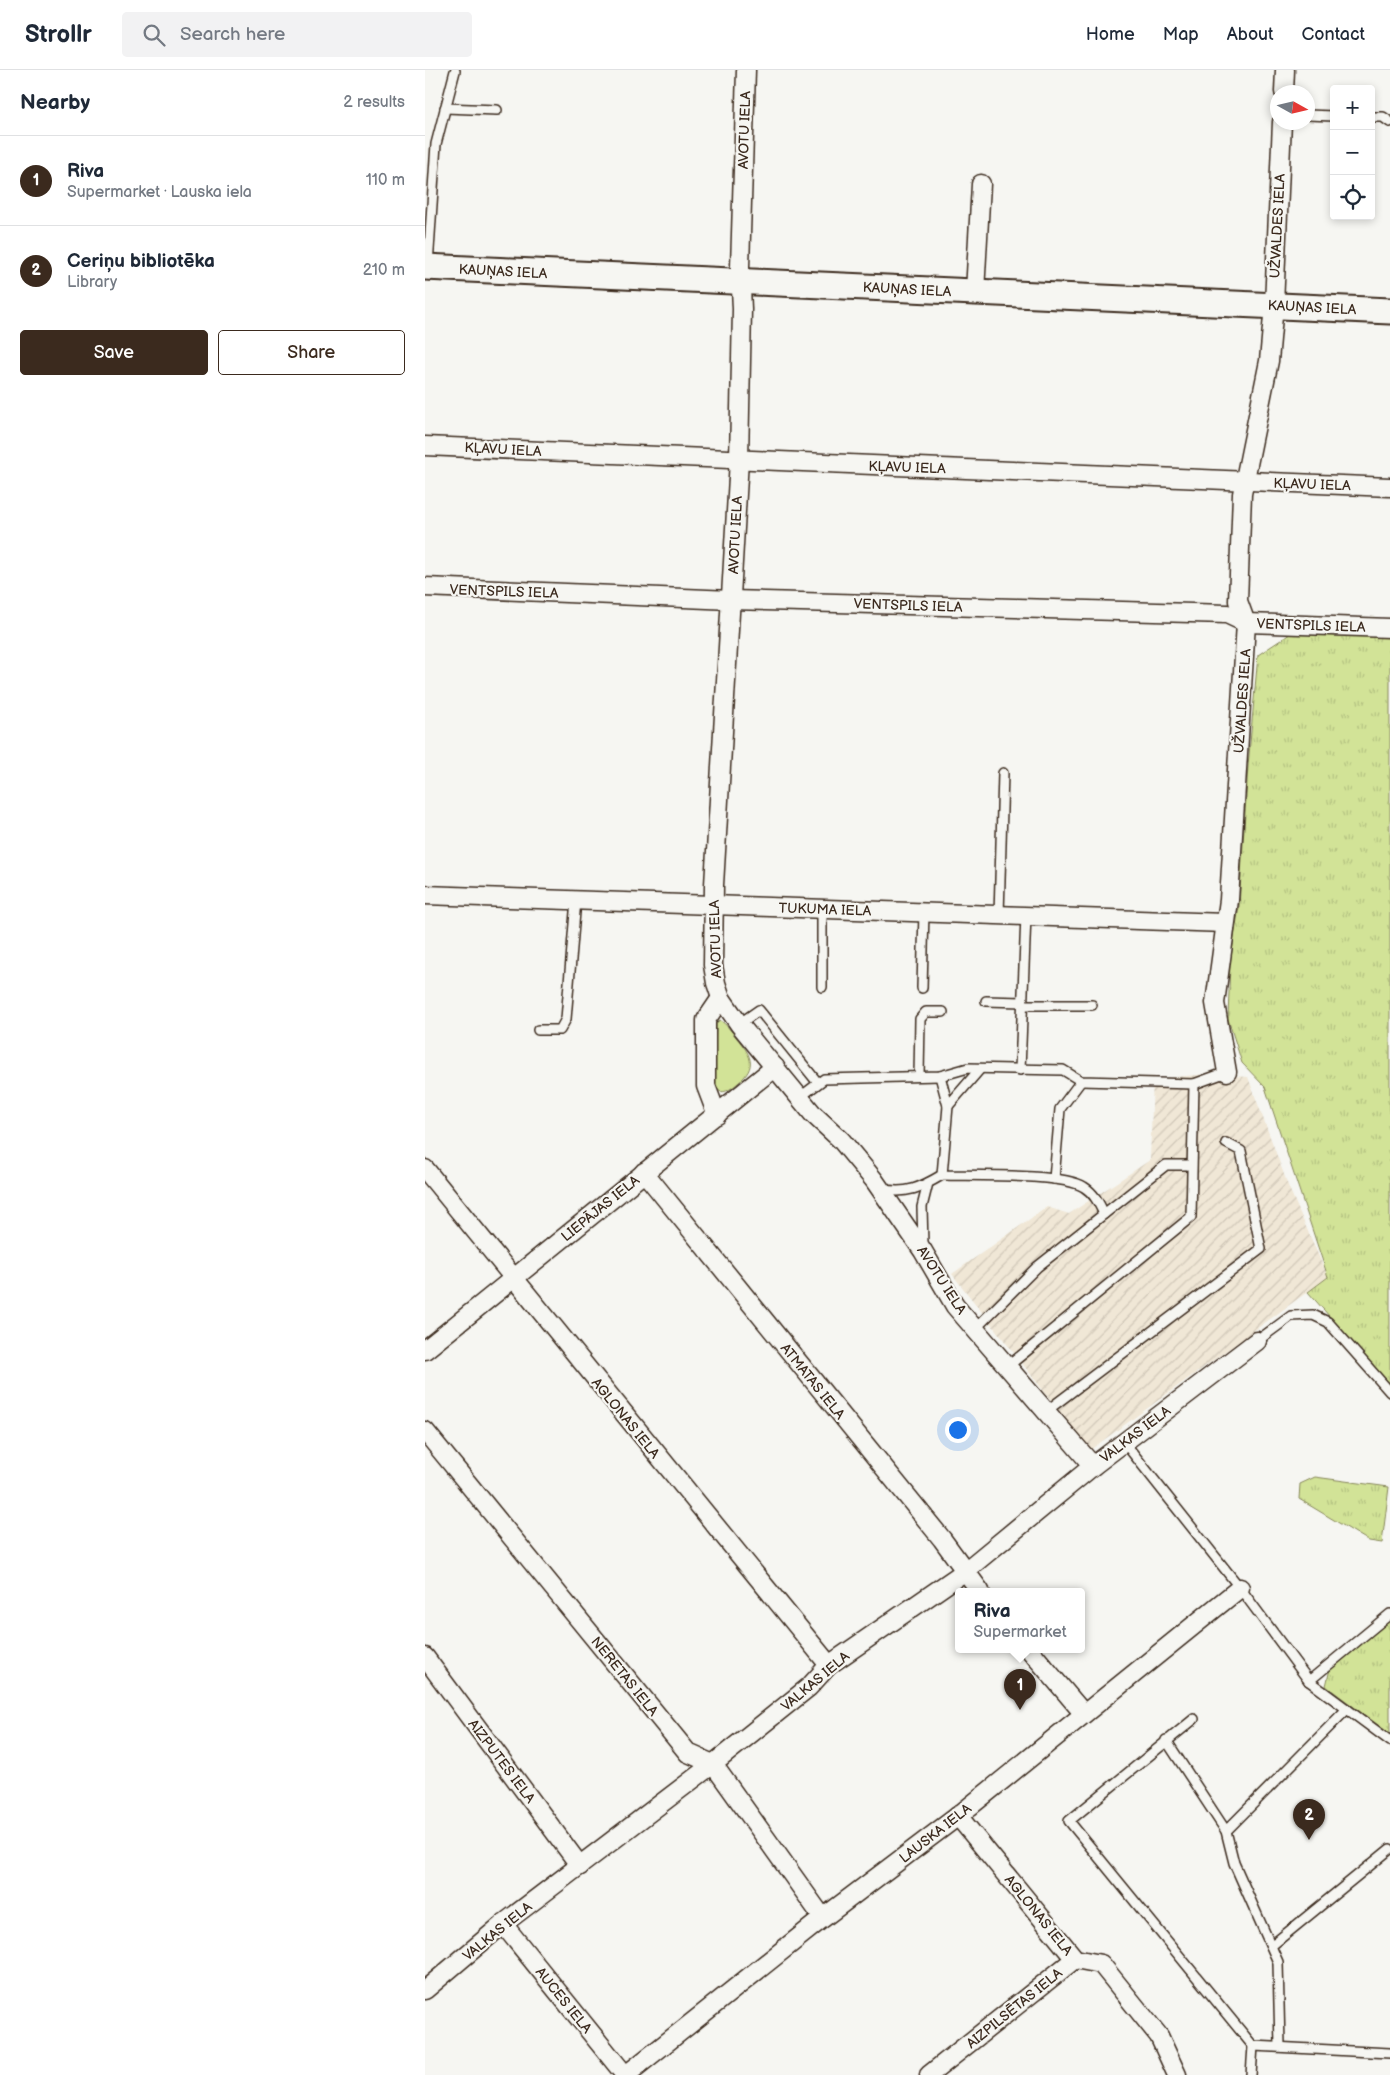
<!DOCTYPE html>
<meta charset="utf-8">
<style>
:root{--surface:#fff;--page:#f2f2f3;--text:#1f2937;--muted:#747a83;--line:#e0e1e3;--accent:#3b2a1e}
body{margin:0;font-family:"Balsamiq Sans",sans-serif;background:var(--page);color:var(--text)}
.controls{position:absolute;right:15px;top:15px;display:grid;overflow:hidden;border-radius:5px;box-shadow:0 2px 8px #0003}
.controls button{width:45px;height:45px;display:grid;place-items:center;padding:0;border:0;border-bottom:1px solid var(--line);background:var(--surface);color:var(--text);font:25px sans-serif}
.compass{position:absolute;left:845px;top:15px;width:45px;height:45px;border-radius:50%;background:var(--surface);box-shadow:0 2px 8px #0003;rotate:98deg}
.you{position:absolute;left:532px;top:1359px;width:18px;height:18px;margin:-12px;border:4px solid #fff;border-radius:50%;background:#1a73e8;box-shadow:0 0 0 8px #1a73e833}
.badge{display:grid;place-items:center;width:32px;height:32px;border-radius:50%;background:var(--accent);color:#fff;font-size:16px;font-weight:700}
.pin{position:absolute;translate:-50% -41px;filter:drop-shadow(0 1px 2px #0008)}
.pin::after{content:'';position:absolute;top:26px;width:18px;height:15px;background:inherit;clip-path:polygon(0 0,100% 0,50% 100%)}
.popup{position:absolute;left:530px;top:1518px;width:130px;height:65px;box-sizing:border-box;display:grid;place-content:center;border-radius:5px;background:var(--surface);filter:drop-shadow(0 1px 4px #0005);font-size:16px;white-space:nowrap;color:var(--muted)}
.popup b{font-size:19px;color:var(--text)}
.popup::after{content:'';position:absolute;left:50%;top:100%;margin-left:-10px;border:10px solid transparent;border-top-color:var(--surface)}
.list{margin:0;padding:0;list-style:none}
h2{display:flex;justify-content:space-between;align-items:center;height:65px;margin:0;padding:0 20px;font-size:21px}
h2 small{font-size:16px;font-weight:400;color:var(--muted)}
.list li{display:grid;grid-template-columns:32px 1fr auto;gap:15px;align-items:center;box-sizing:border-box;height:90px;padding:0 20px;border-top:1px solid var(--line)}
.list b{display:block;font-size:19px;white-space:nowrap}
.list p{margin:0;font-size:16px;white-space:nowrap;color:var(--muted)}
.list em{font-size:16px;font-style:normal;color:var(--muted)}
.actions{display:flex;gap:10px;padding:15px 20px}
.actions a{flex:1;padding:11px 0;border:1px solid var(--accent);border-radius:5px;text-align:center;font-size:18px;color:var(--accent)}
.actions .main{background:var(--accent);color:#fff}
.icon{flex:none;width:28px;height:28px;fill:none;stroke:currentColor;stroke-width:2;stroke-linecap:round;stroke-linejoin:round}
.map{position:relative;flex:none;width:965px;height:2005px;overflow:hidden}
header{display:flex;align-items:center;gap:30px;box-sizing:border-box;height:70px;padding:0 25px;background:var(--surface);border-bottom:1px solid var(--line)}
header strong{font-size:24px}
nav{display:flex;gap:28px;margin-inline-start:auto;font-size:18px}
.search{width:350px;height:45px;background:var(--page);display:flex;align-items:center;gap:12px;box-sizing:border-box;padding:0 18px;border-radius:5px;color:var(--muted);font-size:19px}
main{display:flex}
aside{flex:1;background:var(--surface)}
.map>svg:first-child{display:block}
.industrial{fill:url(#industrial-furrows)}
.grass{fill:#d2e397;stroke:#86865a}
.park{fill:url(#park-tufts);stroke:#86865a}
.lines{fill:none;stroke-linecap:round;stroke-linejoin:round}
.lane-casing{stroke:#3b2a1e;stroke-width:12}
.street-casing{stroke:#3b2a1e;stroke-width:21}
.secondary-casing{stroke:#3b2a1e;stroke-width:29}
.lane{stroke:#f6f6f2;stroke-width:9}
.street{stroke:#f6f6f2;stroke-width:18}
.secondary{stroke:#f6f6f2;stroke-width:25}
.labels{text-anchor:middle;stroke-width:4.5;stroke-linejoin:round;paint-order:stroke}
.street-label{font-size:14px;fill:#3b2a1e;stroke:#f6f6f2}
</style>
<header>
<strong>Strollr</strong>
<div class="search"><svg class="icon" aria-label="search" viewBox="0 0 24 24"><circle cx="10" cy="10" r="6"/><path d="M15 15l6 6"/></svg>Search here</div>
<nav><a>Home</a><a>Map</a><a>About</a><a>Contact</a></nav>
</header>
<main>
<aside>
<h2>Nearby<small>2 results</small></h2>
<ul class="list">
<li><span class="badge">1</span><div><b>Riva</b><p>Supermarket · Lauska iela</p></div><em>110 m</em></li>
<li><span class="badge">2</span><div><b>Ceriņu bibliotēka</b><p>Library</p></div><em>210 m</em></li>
</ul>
<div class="actions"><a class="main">Save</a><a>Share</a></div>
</aside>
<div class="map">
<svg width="965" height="2005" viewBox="0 0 965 2005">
<defs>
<pattern id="industrial-furrows" width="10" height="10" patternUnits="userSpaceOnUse" patternTransform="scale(1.25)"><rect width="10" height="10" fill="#f0e7d6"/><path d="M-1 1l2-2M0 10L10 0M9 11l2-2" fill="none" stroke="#cfc6b7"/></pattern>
<pattern id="park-tufts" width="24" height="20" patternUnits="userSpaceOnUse" patternTransform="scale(1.25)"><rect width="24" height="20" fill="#d2e397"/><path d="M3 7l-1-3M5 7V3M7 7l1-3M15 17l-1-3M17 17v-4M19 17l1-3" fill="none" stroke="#b5c382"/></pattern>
</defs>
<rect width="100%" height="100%" fill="#f6f6f2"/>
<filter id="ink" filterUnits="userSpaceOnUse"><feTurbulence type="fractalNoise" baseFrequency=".02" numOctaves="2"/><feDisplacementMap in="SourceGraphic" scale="10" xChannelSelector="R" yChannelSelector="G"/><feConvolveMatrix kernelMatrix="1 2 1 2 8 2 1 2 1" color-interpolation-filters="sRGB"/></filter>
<g filter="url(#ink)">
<!-- industrial -->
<path class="industrial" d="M783,1004L823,1007L864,1118L903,1207L665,1380L527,1204L622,1137L644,1144L725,1090L728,1009Z"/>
<!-- grass -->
<path class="grass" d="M295,950C301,954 306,961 311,967C326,985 333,996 313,1013C305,1020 294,1028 289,1014L291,953Z"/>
<!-- park -->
<g class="park">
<path d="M868,562L965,566V1315L883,1222L903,1207L840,1017L817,993L803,949L805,893L814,837L823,696L833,585Z"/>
<path d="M890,1407L964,1417L957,1473L944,1471L874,1429L875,1414Z"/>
<path d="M965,1550V1664L901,1616L905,1599Z"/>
</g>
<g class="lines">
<!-- lane casing -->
<g class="lane-casing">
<g id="lane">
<path d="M20,38L72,40"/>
<path d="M882,45L909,46"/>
<path d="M946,47H958L965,52"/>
<path d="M3,195L11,74L30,1"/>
<path d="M574,845L578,703"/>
<path d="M397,917V839"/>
<path d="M497,918L499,842"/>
<path d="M561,931L597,932"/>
<path d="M597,935H667"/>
<path d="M314,954L334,940L393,1013"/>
<path d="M113,960H135L141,949L151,830"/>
<path d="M595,1000L601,845"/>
<path d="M494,1006L495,949L501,942H518"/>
<path d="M515,1006L523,1036L517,1105C546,1106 638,1103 659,1117C669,1123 674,1133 679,1144"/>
<path d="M374,1028L399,1009L515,1006L543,998L638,1000L656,1011L769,1014L802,1002"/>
<path d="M523,1036L555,999"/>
<path d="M629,1109L635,1039L656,1011"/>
<path d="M457,1119C481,1125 497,1117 517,1105"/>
<path d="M498,1175L497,1137L503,1113"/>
<path d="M551,1258L612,1197L741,1095H766"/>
<path d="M832,1271L866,1246L888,1245L903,1252L965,1322"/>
<path d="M582,1297L766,1147L769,1014"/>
<path d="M620,1342L836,1179L816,1081L801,1073"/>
<path d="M699,1372L815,1518L884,1611L965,1671"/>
<path d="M884,1611L965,1544"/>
<path d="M769,1649L644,1751L828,1976L826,2005"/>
<path d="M741,1670L801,1761L809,1793L853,1892L855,1976"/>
<path d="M801,1761L922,1639"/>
<path d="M846,1876L965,1779"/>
<path d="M828,1976L965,1983"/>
</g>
</g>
<!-- street casing -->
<g class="street-casing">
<g id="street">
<path d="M321,0L315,197L317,239L314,390L289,815L288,895L291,913L296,928L314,954L388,1044L416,1070L449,1110L498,1181L530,1236L668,1396"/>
<path d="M859,22L860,0"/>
<path d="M550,222L556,114"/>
<path d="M0,376L965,417"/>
<path d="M0,517L306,530L802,544L821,553L965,558"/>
<path d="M0,825L800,853"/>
<path d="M802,1002L790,933L804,830L821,553L813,531L817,424L844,291L849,235L857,52"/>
<path d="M292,1045L281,1016V950L296,928"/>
<path d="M0,1099L404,1595"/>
<path d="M219,1102L517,1469L555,1521"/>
<path d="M0,1280L350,997"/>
<path d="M0,1361L263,1683L288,1694L398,1848"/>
<path d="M604,1579L659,1644"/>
<path d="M0,1587L155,1796"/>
<path d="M533,1746L650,1889L676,1894L734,1966L752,2005"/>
<path d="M78,1854L200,2005"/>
<path d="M0,1920L78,1854L288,1694L384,1617L404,1595L539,1502L668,1396L832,1271"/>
<path d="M201,2005L398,1848L533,1746L815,1518"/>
<path d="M504,2005L650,1889"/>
</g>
</g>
<!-- secondary casing -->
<g class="secondary-casing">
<path id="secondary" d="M0,197L965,241"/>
</g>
<!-- lane -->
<use href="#lane" class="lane"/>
<!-- street -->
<use href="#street" class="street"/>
<!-- secondary -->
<use href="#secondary" class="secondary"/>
</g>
</g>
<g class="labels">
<!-- street labels -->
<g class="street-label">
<text transform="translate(319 60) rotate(-88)" y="5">AVOTU IELA</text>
<text transform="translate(852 156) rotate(-87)" y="5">UŽVALDES IELA</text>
<text transform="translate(78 201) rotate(3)" y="5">KAUŅAS IELA</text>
<text transform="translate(482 219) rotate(3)" y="5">KAUŅAS IELA</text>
<text transform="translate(887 237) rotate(3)" y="5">KAUŅAS IELA</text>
<text transform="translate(78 379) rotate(3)" y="5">KĻAVU IELA</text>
<text transform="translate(482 397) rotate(2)" y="5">KĻAVU IELA</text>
<text transform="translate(887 414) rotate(2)" y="5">KĻAVU IELA</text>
<text transform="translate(310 465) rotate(-87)" y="5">AVOTU IELA</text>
<text transform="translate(79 521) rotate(2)" y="5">VENTSPILS IELA</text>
<text transform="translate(483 535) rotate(2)" y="5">VENTSPILS IELA</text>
<text transform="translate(886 555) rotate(2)" y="5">VENTSPILS IELA</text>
<text transform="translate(817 631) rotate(-86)" y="5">UŽVALDES IELA</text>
<text transform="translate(400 839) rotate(2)" y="5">TUKUMA IELA</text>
<text transform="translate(290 869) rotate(-92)" y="5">AVOTU IELA</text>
<text transform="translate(175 1138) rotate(-39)" y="5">LIEPĀJAS IELA</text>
<text transform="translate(517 1210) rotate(57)" y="5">AVOTU IELA</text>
<text transform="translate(388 1311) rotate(51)" y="5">ATMATAS IELA</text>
<text transform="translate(201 1348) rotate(51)" y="5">AGLONAS IELA</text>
<text transform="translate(710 1364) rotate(-37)" y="5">VALKAS IELA</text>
<text transform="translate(200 1606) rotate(51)" y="5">NERETAS IELA</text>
<text transform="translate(390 1611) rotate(-40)" y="5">VALKAS IELA</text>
<text transform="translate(77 1691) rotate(53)" y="5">AIZPUTES IELA</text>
<text transform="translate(510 1763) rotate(-38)" y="5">LAUSKA IELA</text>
<text transform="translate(614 1845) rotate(51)" y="5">AGLONAS IELA</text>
<text transform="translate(72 1861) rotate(-39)" y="5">VALKAS IELA</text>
<text transform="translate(139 1930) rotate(51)" y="5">AUCES IELA</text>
<text transform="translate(589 1938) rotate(-39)" y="5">AIZPILSĒTAS IELA</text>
</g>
</g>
</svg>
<div class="controls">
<button>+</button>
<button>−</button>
<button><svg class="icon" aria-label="locate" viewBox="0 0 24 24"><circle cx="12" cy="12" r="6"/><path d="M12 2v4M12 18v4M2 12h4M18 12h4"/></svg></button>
</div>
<svg class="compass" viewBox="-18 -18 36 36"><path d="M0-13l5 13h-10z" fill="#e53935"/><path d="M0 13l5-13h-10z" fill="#747a83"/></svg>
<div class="you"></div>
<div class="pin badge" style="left:595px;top:1640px">1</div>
<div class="popup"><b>Riva</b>Supermarket</div>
<div class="pin badge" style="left:884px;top:1770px">2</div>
</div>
</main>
